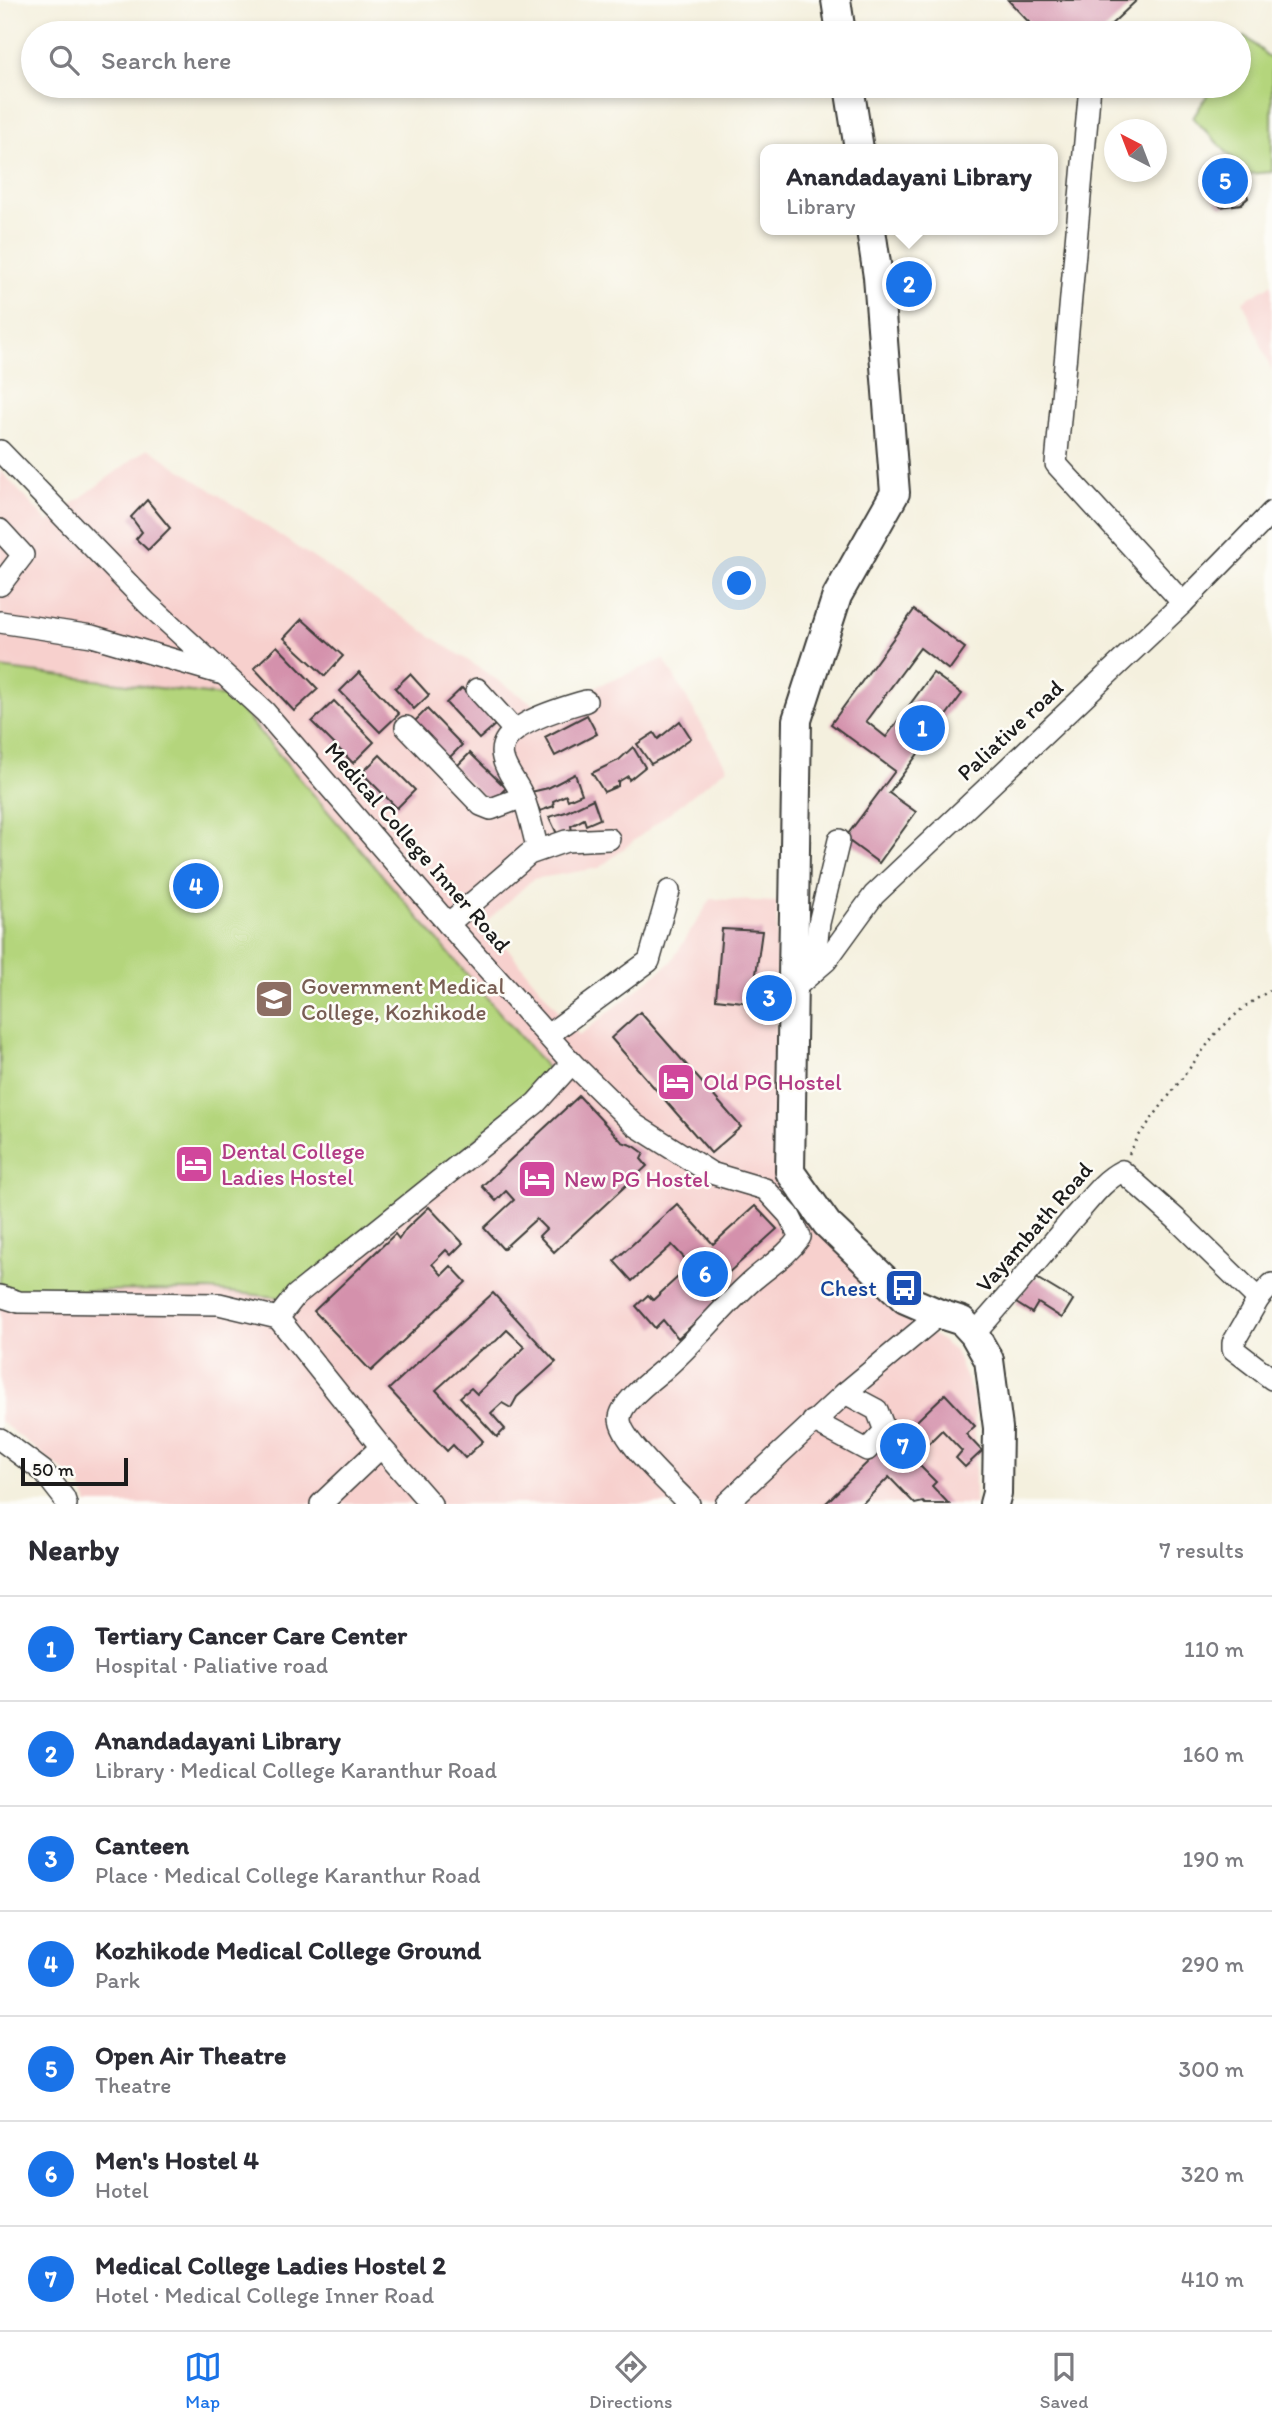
<!DOCTYPE html>
<meta charset="utf-8">
<style>
:root{--surface:#fff;--page:#f7f7f7;--text:#2b2b33;--muted:#7c7c81;--line:#e1e1e2;--accent:#1a73e8}
body{margin:0;font-family:Itim,sans-serif;background:var(--page);color:var(--text)}
.compass{position:absolute;left:1104px;top:119px;width:63px;height:63px;border-radius:50%;background:var(--surface);box-shadow:0 4px 10px #0003;rotate:318deg}
.scale{position:absolute;left:21px;bottom:18px;width:107px;box-sizing:border-box;padding-left:7px;border:4px solid #1c1c1c;border-top:0;font-size:19px;line-height:24px;white-space:nowrap;color:#1c1c1c;-webkit-text-stroke:5px #fdfcf7;paint-order:stroke}
.you{position:absolute;left:740px;top:584px;width:24px;height:24px;margin:-18px;border:5px solid #fff;border-radius:50%;background:#1a73e8;box-shadow:0 0 0 10px #1a73e833}
.badge{display:grid;place-items:center;width:46px;height:46px;border-radius:50%;background:var(--accent);color:#fff;font-size:23px;font-weight:700}
.pin{position:absolute;translate:-50% -50%;border:4px solid #fff;box-shadow:0 2px 7px #0006}
.popup{position:absolute;left:760px;top:144px;width:298px;height:91px;box-sizing:border-box;display:grid;place-content:center;border-radius:14px;background:var(--surface);filter:drop-shadow(0 2px 5px #0005);font-size:23px;white-space:nowrap;color:var(--muted)}
.popup b{font-size:26px;color:var(--text)}
.popup::after{content:'';position:absolute;left:50%;top:100%;margin-left:-14px;border:14px solid transparent;border-top-color:var(--surface)}
.list{margin:0;padding:0;list-style:none}
h2{display:flex;justify-content:space-between;align-items:center;height:91px;margin:0;padding:0 28px;font-size:30px}
h2 small{font-size:23px;font-weight:400;color:var(--muted)}
.list li{display:grid;grid-template-columns:46px 1fr auto;gap:21px;align-items:center;box-sizing:border-box;height:105px;padding:0 28px;border-top:2px solid var(--line)}
.list b{display:block;font-size:26px;white-space:nowrap}
.list p{margin:0;font-size:23px;white-space:nowrap;color:var(--muted)}
.list em{font-size:23px;font-style:normal;color:var(--muted)}
.icon{flex:none;width:38px;height:38px;fill:none;stroke:currentColor;stroke-width:2;stroke-linecap:round;stroke-linejoin:round}
.map{position:relative;flex:none;width:1272px;height:1504px;overflow:hidden}
.search{position:absolute;background:var(--surface);box-shadow:0 4px 10px #0003;left:21px;right:21px;top:21px;height:77px;display:flex;align-items:center;gap:18px;box-sizing:border-box;padding:0 24px;border-radius:38px;color:var(--muted);font-size:26px}
.sheet{height:826px;background:var(--surface)}
nav{display:flex;justify-content:space-around;align-items:center;box-sizing:border-box;height:98px;border-top:2px solid var(--line);background:var(--surface);font-size:19px;color:var(--muted)}
nav a{display:grid;justify-items:center;gap:4px}
nav .on{color:var(--accent)}
.map>svg:first-child{display:block}
.built{fill:#f7d0cd}
.green{fill:#b4d57c;stroke:#68784c;stroke-width:2}
.building{fill:#d491ac}
.lines{fill:none;stroke-linecap:round;stroke-linejoin:round}
.minor-casing{stroke:#3c3c39;stroke-width:24}
.major-casing{stroke:#3c3c39;stroke-width:32}
.path{stroke:#3c3c39;stroke-width:2.5;stroke-dasharray:2 5;stroke-linecap:butt}
.minor{stroke:#fff;stroke-width:21}
.major{stroke:#fff;stroke-width:28}
.labels{text-anchor:middle;stroke-width:5;stroke-linejoin:round;paint-order:stroke}
.street-label{font-size:23px;fill:#1c1c1c;stroke:#fdfcf7}
.education-label{font-size:23px;fill:#785e54;stroke:#fdfcf7;text-anchor:start}
.hotel-label{font-size:23px;fill:#b23c85;stroke:#fdfcf7;text-anchor:start}
.transit-label{font-size:23px;fill:#164399;stroke:#fdfcf7;text-anchor:end}
</style>
<div class="map">
<svg width="1272" height="1504" viewBox="0 0 1272 1504">
<rect width="100%" height="100%" fill="#fdfcf7"/>
<filter id="ink" filterUnits="userSpaceOnUse"><feTurbulence type="fractalNoise" baseFrequency=".0143" numOctaves="2"/><feDisplacementMap in="SourceGraphic" scale="14" xChannelSelector="R" yChannelSelector="G"/><feConvolveMatrix kernelMatrix="1 2 1 2 8 2 1 2 1" color-interpolation-filters="sRGB"/></filter>
<filter id="wash" filterUnits="userSpaceOnUse"><feTurbulence type="fractalNoise" baseFrequency=".00686" numOctaves="4" result="noise"/><feDisplacementMap in="SourceGraphic" scale="28" xChannelSelector="R" yChannelSelector="G"/><feGaussianBlur stdDeviation="1.57" result="paint"/><feColorMatrix in="noise" values="0 0 0 0 0 0 0 0 0 0 0 0 0 0 0 0 0 1.4 0 .05"/><feComposite in="paint" operator="in"/></filter>
<g filter="url(#wash)">
<rect width="100%" height="100%" fill="#f4f0de"/>
<!-- built -->
<g class="built">
<path d="M1272,284V371L1243,301Z"/>
<path d="M148,448L541,709L664,659L727,768L599,868L533,879L486,922L579,1036L671,962L711,899L777,902L775,1162L906,1314L955,1351L973,1395L975,1426V1504H88L80,1484L0,1421V470L48,522Z"/>
</g>
<!-- green -->
<g class="green">
<path d="M1245,36L1272,60V172L1248,174L1193,118L1213,86H1239V45Z"/>
<path d="M0,668L230,697L553,1075L284,1298L209,1290L0,1291Z"/>
</g>
<g id="blocks">
<!-- building -->
<g class="building">
<path d="M1008,0H1137L1102,33H1039Z"/>
<path d="M1218,159L1241,176L1248,198L1241,204L1221,207L1202,186L1214,177Z"/>
<path d="M147,500L170,528L148,550L136,539L142,532L131,517Z"/>
<path d="M914,610L965,648L949,670L920,648L866,721L886,737L933,673L962,694L889,793L916,812L879,863L845,838L895,771L831,724Z"/>
<path d="M302,619L343,656L325,676L284,638Z"/>
<path d="M277,646L318,689L294,711L254,668Z"/>
<path d="M359,672L399,714L380,732L340,691Z"/>
<path d="M410,674L429,695L414,709L395,688Z"/>
<path d="M462,688L495,725L479,739L446,703Z"/>
<path d="M334,701L374,742L353,763L312,722Z"/>
<path d="M427,709L462,745L448,759L413,723Z"/>
<path d="M587,715L597,734L555,756L545,737Z"/>
<path d="M680,721L691,738L668,755L651,764L637,744L654,733L658,739Z"/>
<path d="M633,747L645,767L629,780L628,776L618,782V786L604,792L592,773L619,760Z"/>
<path d="M470,753L506,788L491,803L455,768Z"/>
<path d="M380,755L415,790L397,808L362,773Z"/>
<path d="M575,774L582,794L568,800L566,795L553,801L554,806L540,811L531,792L548,788Z"/>
<path d="M593,799L600,819L586,825L584,819L571,826L572,831L558,836L549,817L566,812Z"/>
<path d="M722,929L762,931L752,1003L716,999Z"/>
<path d="M760,987L782,991L778,1009L756,1004Z"/>
<path d="M640,1012L741,1127L711,1153L611,1038Z"/>
<path d="M579,1096L622,1142L634,1146L644,1153L641,1159L647,1166L554,1252L539,1236L546,1229L536,1219L503,1249L484,1228L514,1200L506,1191L496,1201L482,1186Z"/>
<path d="M677,1204L713,1244L755,1206L777,1229L706,1293L716,1304L678,1338L663,1320L655,1328L636,1306L648,1295L653,1300L691,1265L672,1245L632,1281L614,1261Z"/>
<path d="M429,1207L463,1243L451,1255L446,1250L432,1264L442,1275L451,1266L466,1282L371,1371L314,1311L395,1234L399,1239L406,1229Z"/>
<path d="M1033,1276L1073,1300L1062,1318L1038,1303L1032,1313L1016,1303Z"/>
<path d="M493,1293L556,1362L517,1397L511,1408L502,1403L491,1413L505,1429L497,1437L460,1397L471,1388L477,1394L525,1347L507,1330L496,1341L479,1351L436,1390L483,1441L465,1458L453,1445L447,1451L389,1389Z"/>
<path d="M945,1394L975,1426L966,1434L982,1451L965,1467L956,1458L962,1451L942,1430L913,1459L936,1482L932,1486L949,1504H925L923,1502L915,1504L889,1477L862,1504H825L872,1458L870,1456L890,1436L896,1441Z"/>
</g>
</g>
</g>
<g filter="url(#ink)">
<use href="#blocks" fill-opacity="0" stroke="#3c3c39" stroke-width="2"/>
<g class="lines">
<!-- minor casing -->
<g class="minor-casing">
<g id="minor">
<path d="M1090,86L1056,464L1183,603"/>
<path d="M0,451L147,603L265,712L448,924L572,1063L536,1103L296,1295L278,1318L381,1447L431,1504"/>
<path d="M0,530L23,555L0,585"/>
<path d="M0,622L92,636L219,673"/>
<path d="M477,689L515,731"/>
<path d="M406,727L481,805L491,809L523,797"/>
<path d="M538,850C533,833 530,814 523,797C518,784 506,772 503,758C494,725 564,708 586,701"/>
<path d="M448,924L529,854L566,841L609,839"/>
<path d="M813,972L819,923L839,840"/>
<path d="M791,991L826,961L874,895L1183,603L1272,512"/>
<path d="M548,1035L649,961L669,891"/>
<path d="M572,1063L635,1125L711,1173L765,1189L789,1215L800,1237C787,1256 770,1265 753,1280C721,1308 695,1343 662,1371C651,1380 621,1403 620,1418C619,1439 674,1488 689,1504"/>
<path d="M0,1296L19,1302L219,1304L278,1318"/>
<path d="M1259,1298L1233,1343V1349L1272,1379"/>
<path d="M974,1334C1009,1296 1041,1256 1074,1217C1089,1201 1102,1181 1122,1171L1176,1219L1252,1293L1259,1298L1272,1284"/>
<path d="M813,1421L867,1450L885,1431L877,1410L845,1393"/>
<path d="M0,1439L43,1471L64,1498L66,1504"/>
<path d="M321,1504L381,1447"/>
<path d="M726,1504L845,1393L940,1314"/>
</g>
</g>
<!-- major casing -->
<g class="major-casing">
<g id="major">
<path d="M836,0L841,33"/>
<path d="M849,86L859,149"/>
<path d="M871,230L878,277L895,493L837,596L797,720L790,1172L827,1224L905,1299L940,1314L962,1321L974,1334L989,1360L998,1428L997,1493L994,1504"/>
</g>
</g>
<!-- path -->
<path class="path" d="M1129,1154L1138,1137L1216,1033L1244,1007L1272,989"/>
<!-- minor -->
<use href="#minor" class="minor"/>
<!-- major -->
<use href="#major" class="major"/>
</g>
</g>
<!-- icons -->
<defs>
<g id="university-square" transform="scale(2.0125)"><rect x="-9" y="-9" width="18" height="18" rx="4" fill="#8d6e63" stroke="#fdfcf7"/><path d="M0-5L7-2L0 1L-7-2ZM-4 1L0 2.5L4 1V4Q0 6-4 4Z" fill="#fff"/></g>
<g id="hotel-square" transform="scale(2.0125)"><rect x="-9" y="-9" width="18" height="18" rx="4" fill="#d1479c" stroke="#fdfcf7"/><path d="M-6-4.5h1.5V1H6V5H4.5V3h-9V5H-6ZM-4 0a1.8 1.8 0 1 1 3.6 0ZM.5 0V-2.5h3Q6-2.5 6 0Z" fill="#fff"/></g>
<g id="bus-square" transform="scale(2.0125)"><rect x="-9" y="-9" width="18" height="18" rx="4" fill="#1a4fb4" stroke="#fdfcf7"/><path d="M-5-6H5V4H4V6H2V4H-2V6H-4V4H-5ZM-3.5-4V0h7V-4ZM-3.5 1.2v1.5H-2V1.2ZM2 1.2v1.5H3.5V1.2Z" fill="#fff"/></g>
</defs>
<g fill-rule="evenodd">
<use href="#university-square" x="274" y="999"/>
<use href="#hotel-square" x="676" y="1082"/>
<use href="#hotel-square" x="194" y="1164"/>
<use href="#hotel-square" x="537" y="1179"/>
<use href="#bus-square" x="904" y="1288"/>
</g>
<g class="labels">
<!-- street labels -->
<g class="street-label">
<text transform="translate(1010 730) rotate(-43)" y="8">Paliative road</text>
<text transform="translate(418 847) rotate(49)" y="8">Medical College Inner Road</text>
<text transform="translate(1034 1227) rotate(-49)" y="8">Vayambath Road</text>
</g>
<!-- education labels -->
<g class="education-label">
<text x="301" y="994">Government Medical<tspan x="301" dy="26">College, Kozhikode</tspan></text>
</g>
<!-- hotel labels -->
<g class="hotel-label">
<text x="703" y="1090">Old PG Hostel</text>
<text x="221" y="1159">Dental College<tspan x="221" dy="26">Ladies Hostel</tspan></text>
<text x="564" y="1187">New PG Hostel</text>
</g>
<!-- transit labels -->
<g class="transit-label">
<text x="877" y="1296">Chest</text>
</g>
</g>
</svg>
<svg class="compass" viewBox="-18 -18 36 36"><path d="M0-13l5 13h-10z" fill="#e53935"/><path d="M0 13l5-13h-10z" fill="#7c7c81"/></svg>
<div class="scale">50 m</div>
<div class="you"></div>
<div class="pin badge" style="left:922px;top:728px">1</div>
<div class="pin badge" style="left:909px;top:284px">2</div>
<div class="popup"><b>Anandadayani Library</b>Library</div>
<div class="pin badge" style="left:769px;top:998px">3</div>
<div class="pin badge" style="left:196px;top:886px">4</div>
<div class="pin badge" style="left:1225px;top:181px">5</div>
<div class="pin badge" style="left:705px;top:1274px">6</div>
<div class="pin badge" style="left:903px;top:1446px">7</div>
<div class="search"><svg class="icon" aria-label="search" viewBox="0 0 24 24"><circle cx="10" cy="10" r="6"/><path d="M15 15l6 6"/></svg>Search here</div>
</div>
<section class="sheet">
<h2>Nearby<small>7 results</small></h2>
<ul class="list">
<li><span class="badge">1</span><div><b>Tertiary Cancer Care Center</b><p>Hospital · Paliative road</p></div><em>110 m</em></li>
<li><span class="badge">2</span><div><b>Anandadayani Library</b><p>Library · Medical College Karanthur Road</p></div><em>160 m</em></li>
<li><span class="badge">3</span><div><b>Canteen</b><p>Place · Medical College Karanthur Road</p></div><em>190 m</em></li>
<li><span class="badge">4</span><div><b>Kozhikode Medical College Ground</b><p>Park</p></div><em>290 m</em></li>
<li><span class="badge">5</span><div><b>Open Air Theatre</b><p>Theatre</p></div><em>300 m</em></li>
<li><span class="badge">6</span><div><b>Men's Hostel 4</b><p>Hotel</p></div><em>320 m</em></li>
<li><span class="badge">7</span><div><b>Medical College Ladies Hostel 2</b><p>Hotel · Medical College Inner Road</p></div><em>410 m</em></li>
</ul>
</section>
<nav>
<a class="on"><svg class="icon" aria-label="map" viewBox="0 0 24 24"><path d="M3 6l6-2 6 2 6-2v14l-6 2-6-2-6 2zM9 4v14M15 6v14"/></svg>Map</a>
<a><svg class="icon" aria-label="directions" viewBox="0 0 24 24"><path d="M12 3l9 9-9 9-9-9zM9 14v-3h6M13 9l2 2-2 2"/></svg>Directions</a>
<a><svg class="icon" aria-label="saved" viewBox="0 0 24 24"><path d="M7 4h10v16l-5-4-5 4z"/></svg>Saved</a>
</nav>
